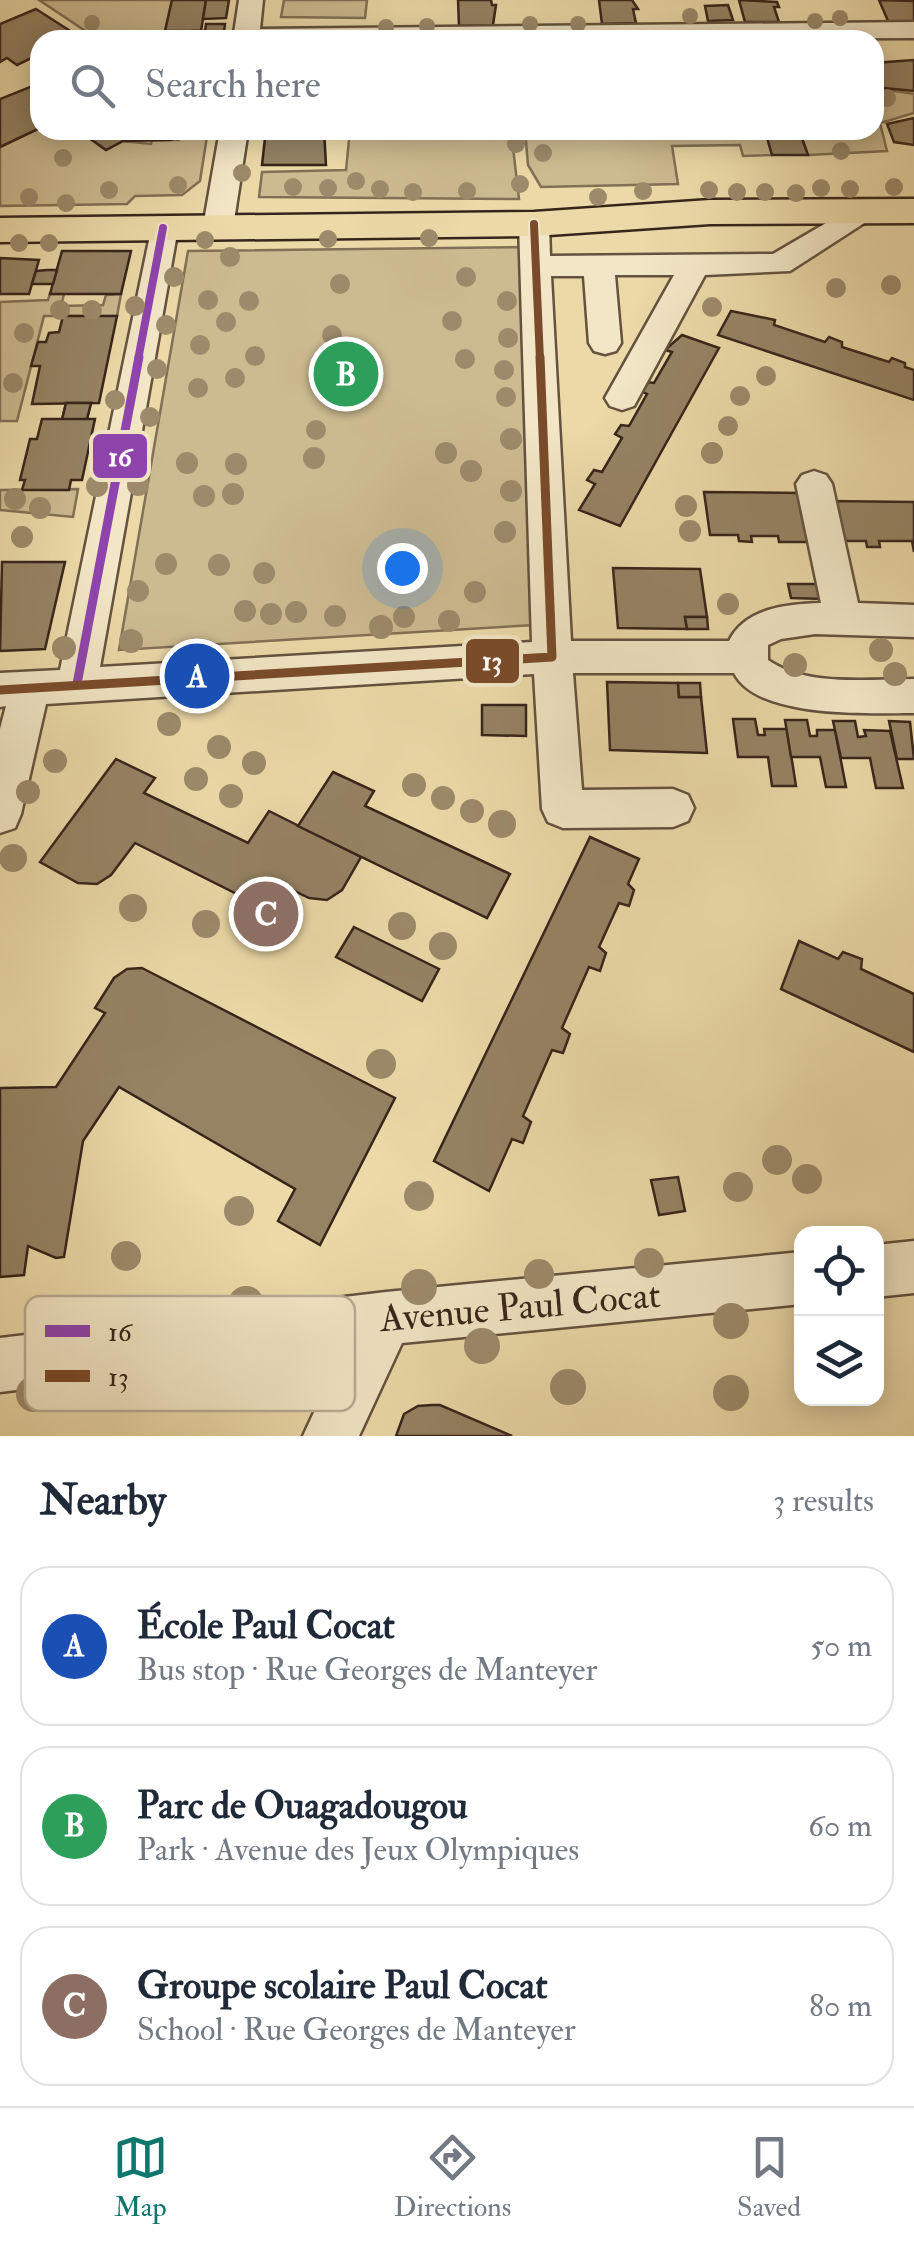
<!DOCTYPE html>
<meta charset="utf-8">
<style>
:root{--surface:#fff;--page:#f6f6f7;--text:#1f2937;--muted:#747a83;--line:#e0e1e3;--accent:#0f766e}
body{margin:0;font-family:"IM FELL Double Pica",serif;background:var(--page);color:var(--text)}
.controls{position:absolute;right:30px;bottom:30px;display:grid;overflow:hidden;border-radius:20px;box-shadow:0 5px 25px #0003}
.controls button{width:90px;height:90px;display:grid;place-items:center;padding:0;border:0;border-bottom:2px solid var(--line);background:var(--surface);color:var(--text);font:50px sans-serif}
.you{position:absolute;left:402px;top:568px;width:35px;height:35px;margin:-25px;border:8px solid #fff;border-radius:50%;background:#1a73e8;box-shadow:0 0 0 15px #1a73e833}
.badge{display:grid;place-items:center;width:65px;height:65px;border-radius:50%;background:var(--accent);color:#fff;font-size:32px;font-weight:700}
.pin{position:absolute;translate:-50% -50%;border:5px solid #fff;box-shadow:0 2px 10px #0006}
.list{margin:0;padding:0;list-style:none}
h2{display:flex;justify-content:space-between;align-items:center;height:130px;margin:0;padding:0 40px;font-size:42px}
h2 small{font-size:32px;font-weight:400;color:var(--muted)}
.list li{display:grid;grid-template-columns:65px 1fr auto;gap:30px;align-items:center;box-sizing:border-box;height:160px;margin:0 20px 20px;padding:0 20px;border:2px solid var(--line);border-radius:30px}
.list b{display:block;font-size:38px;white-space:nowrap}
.list p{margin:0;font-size:32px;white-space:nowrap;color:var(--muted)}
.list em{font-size:32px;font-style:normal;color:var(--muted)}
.icon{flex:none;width:55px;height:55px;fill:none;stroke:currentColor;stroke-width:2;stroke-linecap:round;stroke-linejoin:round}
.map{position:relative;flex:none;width:914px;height:1436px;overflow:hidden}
.search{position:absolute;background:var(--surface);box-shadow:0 5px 25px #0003;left:30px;right:30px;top:30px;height:110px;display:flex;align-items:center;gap:25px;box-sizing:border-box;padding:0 35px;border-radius:30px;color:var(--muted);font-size:38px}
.sheet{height:670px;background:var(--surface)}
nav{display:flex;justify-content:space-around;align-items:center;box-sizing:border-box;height:140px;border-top:2px solid var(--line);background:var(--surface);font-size:28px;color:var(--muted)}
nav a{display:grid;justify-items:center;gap:5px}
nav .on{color:var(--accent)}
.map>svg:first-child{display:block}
.green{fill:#ccba90;stroke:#827055;stroke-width:2.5}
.building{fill:#958364;stroke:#37251a;stroke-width:2.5}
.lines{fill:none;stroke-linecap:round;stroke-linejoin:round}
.minor-casing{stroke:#64523e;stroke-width:5}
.major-casing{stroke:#37251a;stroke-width:5}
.minor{fill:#f2e6c6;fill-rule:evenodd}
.major{fill:#ebd9a8;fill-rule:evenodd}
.bus-1-far1-casing{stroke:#f2e6c6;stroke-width:12}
.bus-1-casing{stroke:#f2e6c6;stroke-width:16}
.bus-2-far1-casing{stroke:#f2e6c6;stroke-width:12}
.bus-2-casing{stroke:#f2e6c6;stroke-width:16}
.bus-1-far1{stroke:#8e44ad;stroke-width:8}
.bus-1{stroke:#8e44ad;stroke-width:9}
.bus-2-far1{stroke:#7a4b2a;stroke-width:8}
.bus-2{stroke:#7a4b2a;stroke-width:9}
.tree{fill:#9c8a6a}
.labels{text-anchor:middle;stroke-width:9;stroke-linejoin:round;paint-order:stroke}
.near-street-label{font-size:38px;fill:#37251a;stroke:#f2e6c6}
.key{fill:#f2e6c6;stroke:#baac92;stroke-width:2.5}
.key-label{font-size:28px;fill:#37251a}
.line-badge{stroke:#f2e6c6;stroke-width:4}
.badge-label{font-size:28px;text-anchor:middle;font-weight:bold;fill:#fff}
</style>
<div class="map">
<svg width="914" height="1436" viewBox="0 0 914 1436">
<rect width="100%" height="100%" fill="#ebd9a8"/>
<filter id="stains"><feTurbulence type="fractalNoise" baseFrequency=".002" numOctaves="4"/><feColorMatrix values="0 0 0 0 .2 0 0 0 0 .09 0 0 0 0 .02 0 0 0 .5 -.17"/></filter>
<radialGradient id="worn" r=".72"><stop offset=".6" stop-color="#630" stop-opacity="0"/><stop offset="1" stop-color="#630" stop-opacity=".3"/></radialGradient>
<!-- green -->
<g class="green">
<path d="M39,0H172L165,31H192L190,40H99Z"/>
<path d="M284,0H367L365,18L281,17Z"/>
<path d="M874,88L914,94V113L880,123L887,151L808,155L799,130H874Z"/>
<path d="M40,128L78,130L106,150L123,141L151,144L152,140H179L181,130H208L200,181L182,195L135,196L127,204L0,206V147Z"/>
<path d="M350,130H511L519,199L259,197L262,172L346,170Z"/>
<path d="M525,130H765L772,155L743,156L740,145L672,146L678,184L541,187L528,165Z"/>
<path d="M522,247L534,625L119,650L188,251Z"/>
<path d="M50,294H64L61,306L103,305L106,295L121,294L117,316H44L17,421H0V302L48,300Z"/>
<path d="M78,489L73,517L0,510V490Z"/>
</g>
<!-- building -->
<g class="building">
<path d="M172,0H206L201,31H165Z"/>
<path d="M206,0H229L226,18L203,19Z"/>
<path d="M458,0H491L492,5H496L493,25L459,26Z"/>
<path d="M599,0H632L638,9H633L636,23L602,24Z"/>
<path d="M739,0L777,2L779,7H774L779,22H745Z"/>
<path d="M879,0L914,1V22L888,21Z"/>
<path d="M728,5L733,20L708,21L705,6Z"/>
<path d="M36,9L78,36L69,40H40V54L17,65L7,58L0,62V24Z"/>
<path d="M206,24H225L223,40H190L192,31H205Z"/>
<path d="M914,60V91L874,87V63Z"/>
<path d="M40,83V128L0,147V99Z"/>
<path d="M914,118V145L894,142L887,124Z"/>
<path d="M78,130H181L180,137L170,140L123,141L106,150Z"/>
<path d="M282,130H324L326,165H262L265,138H281Z"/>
<path d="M765,130H799L808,155H772Z"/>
<path d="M62,251H131L121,294H50Z"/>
<path d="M0,258L39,260L29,294H0Z"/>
<path d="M47,270H57L53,284H32L36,271Z"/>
<path d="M731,311L775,320L774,325L825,342L829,337L842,342V347L889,362L892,358L905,363V367L914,370V400L718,335Z"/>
<path d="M63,316H117L99,403L32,404L40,366H31L38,342H46L49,333L59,332Z"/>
<path d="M682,335L719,348L620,526L579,510L595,484L587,480L594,470L602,472L622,438L615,434L621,425L629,426L647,394L641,391L647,382L654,383L672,352L665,350Z"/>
<path d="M66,403H91L87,419L62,420Z"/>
<path d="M66,403H91L87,419L62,420Z"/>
<path d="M42,419H95L82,480H71L69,490H22L25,480H20L30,439H37Z"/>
<path d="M704,492L801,493L810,542H779L778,536H751L752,542L739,541L738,535H710Z"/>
<path d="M829,501L914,502V552L912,541H879L880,547H867L866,541H837Z"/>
<path d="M2,562H65L45,649L0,651Z"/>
<path d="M613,568L700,569L707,617H685L687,629L618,628Z"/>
<path d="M788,584H821L824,599L791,598Z"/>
<path d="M685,617H707L708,629H687Z"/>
<path d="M607,682L678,683L679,697H701L707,753L610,750Z"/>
<path d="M678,683H700L701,697H679Z"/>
<path d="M482,705H526V736L482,735Z"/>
<path d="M733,719H755L758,735H765L764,729H787L796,786H772L768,757H738Z"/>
<path d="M785,720H807L810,736H817V730H835L846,787H826L820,757H791Z"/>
<path d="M833,721H855L858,737L866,736L864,730L890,731L903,788H876L870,758H841Z"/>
<path d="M889,721L910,722L914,759H897Z"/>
<path d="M116,759L155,778L144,793L248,843L269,811L361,857L342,890L327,900L309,898L268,878L253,902L135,843L111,875L97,884L78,883L40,862Z"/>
<path d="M333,772L374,791L365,806L510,874L487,918L298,826Z"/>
<path d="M590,837L639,859L628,884L634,890L629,906L619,903L599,947L606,953L600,971L589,967L562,1028L570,1034L563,1053L552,1050L523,1116L531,1122L523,1143L512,1139L489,1191L434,1161Z"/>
<path d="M354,927L439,969L422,1001L336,957Z"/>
<path d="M799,941L838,959L843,952L862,959L861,969L914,994V1052L781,989Z"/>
<path d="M142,968L395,1098L320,1245L278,1221L295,1189L119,1087L83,1141L64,1257L56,1258L28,1246L24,1275L0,1277V1088L56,1087L105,1013L95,1008L114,978L127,969Z"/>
<path d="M678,1177L685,1211L659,1215L651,1180Z"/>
<path d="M432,1405H440L512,1436H396L404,1414L418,1406Z"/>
</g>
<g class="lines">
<!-- minor casing -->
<g class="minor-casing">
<g id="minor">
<path d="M239,0H263L260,29L914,22V38L233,40Z"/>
<path d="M220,130H248L233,227L228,234H208L203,227Z"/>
<path d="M862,202L872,204L877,211L872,218L790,271L705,275L634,406L622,410L610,406L605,398L674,275H615L621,343L616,351L605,354L594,351L589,343L584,276H551L571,641H729C745,608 787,604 821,603L796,484L802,475L814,471L826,475L832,484L858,603L914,605V637L815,634L781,639L768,645V660C807,687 868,679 914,679V713C870,713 757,719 734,673H573L582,790L673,789L688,795L694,808L688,821L673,827L563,828L548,822L542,809L534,674L46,704L21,814L15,828L0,833V729L6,706L0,707V673L60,670L153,221H173L178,228L100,667L532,642L519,224L524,217H544L549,224L550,256L773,254Z"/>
<path d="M914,1241V1293L876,1297V1245Z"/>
<path d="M802,1252V1304L402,1343L359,1436H303L343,1350L0,1392V1338L386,1292Z"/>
</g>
</g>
<!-- major casing -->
<g class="major-casing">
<path id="major" d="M914,199V223L710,224L534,236L0,242V218L534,212L710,200Z"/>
</g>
<!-- minor -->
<use href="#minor" class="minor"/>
<!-- major -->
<use href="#major" class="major"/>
<!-- bus-1-far1 casing -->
<g class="bus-1-far1-casing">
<path id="bus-1-far1" d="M138,360L163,228"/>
</g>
<!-- bus-1 casing -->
<g class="bus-1-casing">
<path id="bus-1" d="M77,684L139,357"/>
</g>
<!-- bus-2-far1 casing -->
<g class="bus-2-far1-casing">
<path id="bus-2-far1" d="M534,224L540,360"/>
</g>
<!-- bus-2 casing -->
<g class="bus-2-casing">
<path id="bus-2" d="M0,690L552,657L540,357"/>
</g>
<!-- bus-1-far1 -->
<use href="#bus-1-far1" class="bus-1-far1"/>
<!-- bus-1 -->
<use href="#bus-1" class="bus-1"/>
<!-- bus-2-far1 -->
<use href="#bus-2-far1" class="bus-2-far1"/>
<!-- bus-2 -->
<use href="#bus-2" class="bus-2"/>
</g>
<!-- trees -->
<g class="tree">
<circle cx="690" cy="16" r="8"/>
<circle cx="840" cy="18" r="8"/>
<circle cx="815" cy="21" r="8"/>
<circle cx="92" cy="23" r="8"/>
<circle cx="530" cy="24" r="8"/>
<circle cx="578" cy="24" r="8"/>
<circle cx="427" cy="26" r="8"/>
<circle cx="386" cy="27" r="8"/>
<circle cx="887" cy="98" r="9"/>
<circle cx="516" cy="144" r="9"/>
<circle cx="841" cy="151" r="9"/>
<circle cx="543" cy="153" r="9"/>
<circle cx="63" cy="158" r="9"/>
<circle cx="242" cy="173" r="9"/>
<circle cx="356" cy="181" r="9"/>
<circle cx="520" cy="184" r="9"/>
<circle cx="178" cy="185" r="9"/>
<circle cx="293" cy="187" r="9"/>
<circle cx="894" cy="187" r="9"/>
<circle cx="328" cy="188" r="9"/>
<circle cx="821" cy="188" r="9"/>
<circle cx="380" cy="189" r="9"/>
<circle cx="850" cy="189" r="9"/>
<circle cx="109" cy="190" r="9"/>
<circle cx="709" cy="190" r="9"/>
<circle cx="467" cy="191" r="9"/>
<circle cx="643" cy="191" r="9"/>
<circle cx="413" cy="192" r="9"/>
<circle cx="737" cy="192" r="9"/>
<circle cx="765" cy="192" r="9"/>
<circle cx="796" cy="193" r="9"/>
<circle cx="29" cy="197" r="9"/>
<circle cx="598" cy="197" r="9"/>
<circle cx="66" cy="203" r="9"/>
<circle cx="429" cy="238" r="9"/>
<circle cx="328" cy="239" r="9"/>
<circle cx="205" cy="240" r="9"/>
<circle cx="19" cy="243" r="9"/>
<circle cx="49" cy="243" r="9"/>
<circle cx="230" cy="257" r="10"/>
<circle cx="174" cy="277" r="10"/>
<circle cx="466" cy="277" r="10"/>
<circle cx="340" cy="284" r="10"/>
<circle cx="891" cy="285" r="10"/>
<circle cx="836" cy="288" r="10"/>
<circle cx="208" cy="300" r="10"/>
<circle cx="249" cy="301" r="10"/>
<circle cx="507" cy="301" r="10"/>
<circle cx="135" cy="306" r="10"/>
<circle cx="712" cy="307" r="10"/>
<circle cx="60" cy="310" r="10"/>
<circle cx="92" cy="310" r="10"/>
<circle cx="452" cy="321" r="10"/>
<circle cx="226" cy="322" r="10"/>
<circle cx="166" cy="325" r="10"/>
<circle cx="24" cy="333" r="10"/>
<circle cx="332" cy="335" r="10"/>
<circle cx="508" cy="338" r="10"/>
<circle cx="200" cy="345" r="10"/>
<circle cx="255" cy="356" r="10"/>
<circle cx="465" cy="359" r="10"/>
<circle cx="157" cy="369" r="10"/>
<circle cx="326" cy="370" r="10"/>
<circle cx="504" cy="370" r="10"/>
<circle cx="766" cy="376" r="10"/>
<circle cx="235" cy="378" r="10"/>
<circle cx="13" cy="383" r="10"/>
<circle cx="198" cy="388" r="10"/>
<circle cx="740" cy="396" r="10"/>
<circle cx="506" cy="397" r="10"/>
<circle cx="115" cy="400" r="10"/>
<circle cx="150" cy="417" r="10"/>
<circle cx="728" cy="426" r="10"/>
<circle cx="316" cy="430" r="10"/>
<circle cx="511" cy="439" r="11"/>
<circle cx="446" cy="453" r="11"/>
<circle cx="712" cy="453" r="11"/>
<circle cx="314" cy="458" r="11"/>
<circle cx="187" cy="463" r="11"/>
<circle cx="236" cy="464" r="11"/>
<circle cx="471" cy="471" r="11"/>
<circle cx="138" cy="485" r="11"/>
<circle cx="97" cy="486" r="11"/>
<circle cx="511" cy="491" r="11"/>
<circle cx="233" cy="494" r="11"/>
<circle cx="204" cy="496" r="11"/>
<circle cx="15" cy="499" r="11"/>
<circle cx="686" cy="506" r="11"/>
<circle cx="40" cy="508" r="11"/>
<circle cx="690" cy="531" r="11"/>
<circle cx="505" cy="532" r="11"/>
<circle cx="22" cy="537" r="11"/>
<circle cx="166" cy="564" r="11"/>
<circle cx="219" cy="565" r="11"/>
<circle cx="264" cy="573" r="11"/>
<circle cx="138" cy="591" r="11"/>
<circle cx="475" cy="592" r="11"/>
<circle cx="728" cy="604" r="11"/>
<circle cx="245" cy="611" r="11"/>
<circle cx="296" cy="612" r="11"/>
<circle cx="271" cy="614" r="11"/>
<circle cx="335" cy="616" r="11"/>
<circle cx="404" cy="617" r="11"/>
<circle cx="449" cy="621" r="11"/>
<circle cx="381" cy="627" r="12"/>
<circle cx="131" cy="641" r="12"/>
<circle cx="64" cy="648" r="12"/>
<circle cx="881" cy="650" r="12"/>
<circle cx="795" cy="665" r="12"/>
<circle cx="895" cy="674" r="12"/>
<circle cx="169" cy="724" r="12"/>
<circle cx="219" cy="747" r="12"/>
<circle cx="55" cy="761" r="12"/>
<circle cx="254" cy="763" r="12"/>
<circle cx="196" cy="779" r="12"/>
<circle cx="414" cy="785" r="12"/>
<circle cx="28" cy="792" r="12"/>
<circle cx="231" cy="796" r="12"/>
<circle cx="443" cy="798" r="12"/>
<circle cx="472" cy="811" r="12"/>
<circle cx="502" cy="824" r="14"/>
<circle cx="13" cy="858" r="14"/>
<circle cx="133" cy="908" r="14"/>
<circle cx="206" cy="924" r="14"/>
<circle cx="402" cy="926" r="14"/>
<circle cx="443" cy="946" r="14"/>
<circle cx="381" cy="1064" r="15"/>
<circle cx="777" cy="1160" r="15"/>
<circle cx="807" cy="1179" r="15"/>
<circle cx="738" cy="1187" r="15"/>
<circle cx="419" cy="1196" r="15"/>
<circle cx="239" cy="1211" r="15"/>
<circle cx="126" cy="1256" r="15"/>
<circle cx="649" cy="1263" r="15"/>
<circle cx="539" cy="1274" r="15"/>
<circle cx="419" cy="1287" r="18"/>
<circle cx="246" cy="1304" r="18"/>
<circle cx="731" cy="1321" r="18"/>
<circle cx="482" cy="1346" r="18"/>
<circle cx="568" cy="1387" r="18"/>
<circle cx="731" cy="1393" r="18"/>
<circle cx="34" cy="1394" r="18"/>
</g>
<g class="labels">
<!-- near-street labels -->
<g class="near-street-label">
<text transform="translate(520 1306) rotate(-5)" y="13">Avenue Paul Cocat</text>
</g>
</g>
<!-- legend -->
<rect x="25" y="1296" width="330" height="115" rx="15" class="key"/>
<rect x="45" y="1325" width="45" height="12" fill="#8e44ad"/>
<rect x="45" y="1370" width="45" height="12" fill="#7a4b2a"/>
<g class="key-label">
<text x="108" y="1341">16</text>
<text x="108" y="1386">13</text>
</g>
<g class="line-badge">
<rect x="91" y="432" width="58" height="48" rx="10" fill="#8e44ad"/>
<rect x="464" y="637" width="57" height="48" rx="10" fill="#7a4b2a"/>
</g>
<g class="badge-label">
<text x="120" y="466">16</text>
<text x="492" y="670">13</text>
</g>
<rect width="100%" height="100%" filter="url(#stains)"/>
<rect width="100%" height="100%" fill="url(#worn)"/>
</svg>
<div class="controls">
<button><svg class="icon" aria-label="locate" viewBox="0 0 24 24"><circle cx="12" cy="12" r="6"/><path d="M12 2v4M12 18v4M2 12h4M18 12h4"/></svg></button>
<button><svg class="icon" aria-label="layers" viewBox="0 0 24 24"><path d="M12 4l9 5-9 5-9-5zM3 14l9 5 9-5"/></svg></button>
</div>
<div class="you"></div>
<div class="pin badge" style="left:197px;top:676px;background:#1a4fb4">A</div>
<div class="pin badge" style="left:346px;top:374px;background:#2e9e5b">B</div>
<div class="pin badge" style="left:266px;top:914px;background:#8d6e63">C</div>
<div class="search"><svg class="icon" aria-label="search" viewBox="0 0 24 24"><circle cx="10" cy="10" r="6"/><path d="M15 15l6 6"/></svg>Search here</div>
</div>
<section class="sheet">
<h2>Nearby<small>3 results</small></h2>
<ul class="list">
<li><span class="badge" style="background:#1a4fb4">A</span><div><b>École Paul Cocat</b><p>Bus stop · Rue Georges de Manteyer</p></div><em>50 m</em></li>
<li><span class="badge" style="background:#2e9e5b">B</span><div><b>Parc de Ouagadougou</b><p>Park · Avenue des Jeux Olympiques</p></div><em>60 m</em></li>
<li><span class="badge" style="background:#8d6e63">C</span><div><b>Groupe scolaire Paul Cocat</b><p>School · Rue Georges de Manteyer</p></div><em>80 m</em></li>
</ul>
</section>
<nav>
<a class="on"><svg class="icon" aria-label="map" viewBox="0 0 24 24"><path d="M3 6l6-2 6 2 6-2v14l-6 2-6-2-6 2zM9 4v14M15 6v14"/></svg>Map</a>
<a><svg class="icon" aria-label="directions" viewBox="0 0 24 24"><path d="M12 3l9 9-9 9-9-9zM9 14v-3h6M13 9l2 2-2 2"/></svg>Directions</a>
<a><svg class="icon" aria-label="saved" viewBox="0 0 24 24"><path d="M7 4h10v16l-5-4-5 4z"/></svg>Saved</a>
</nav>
